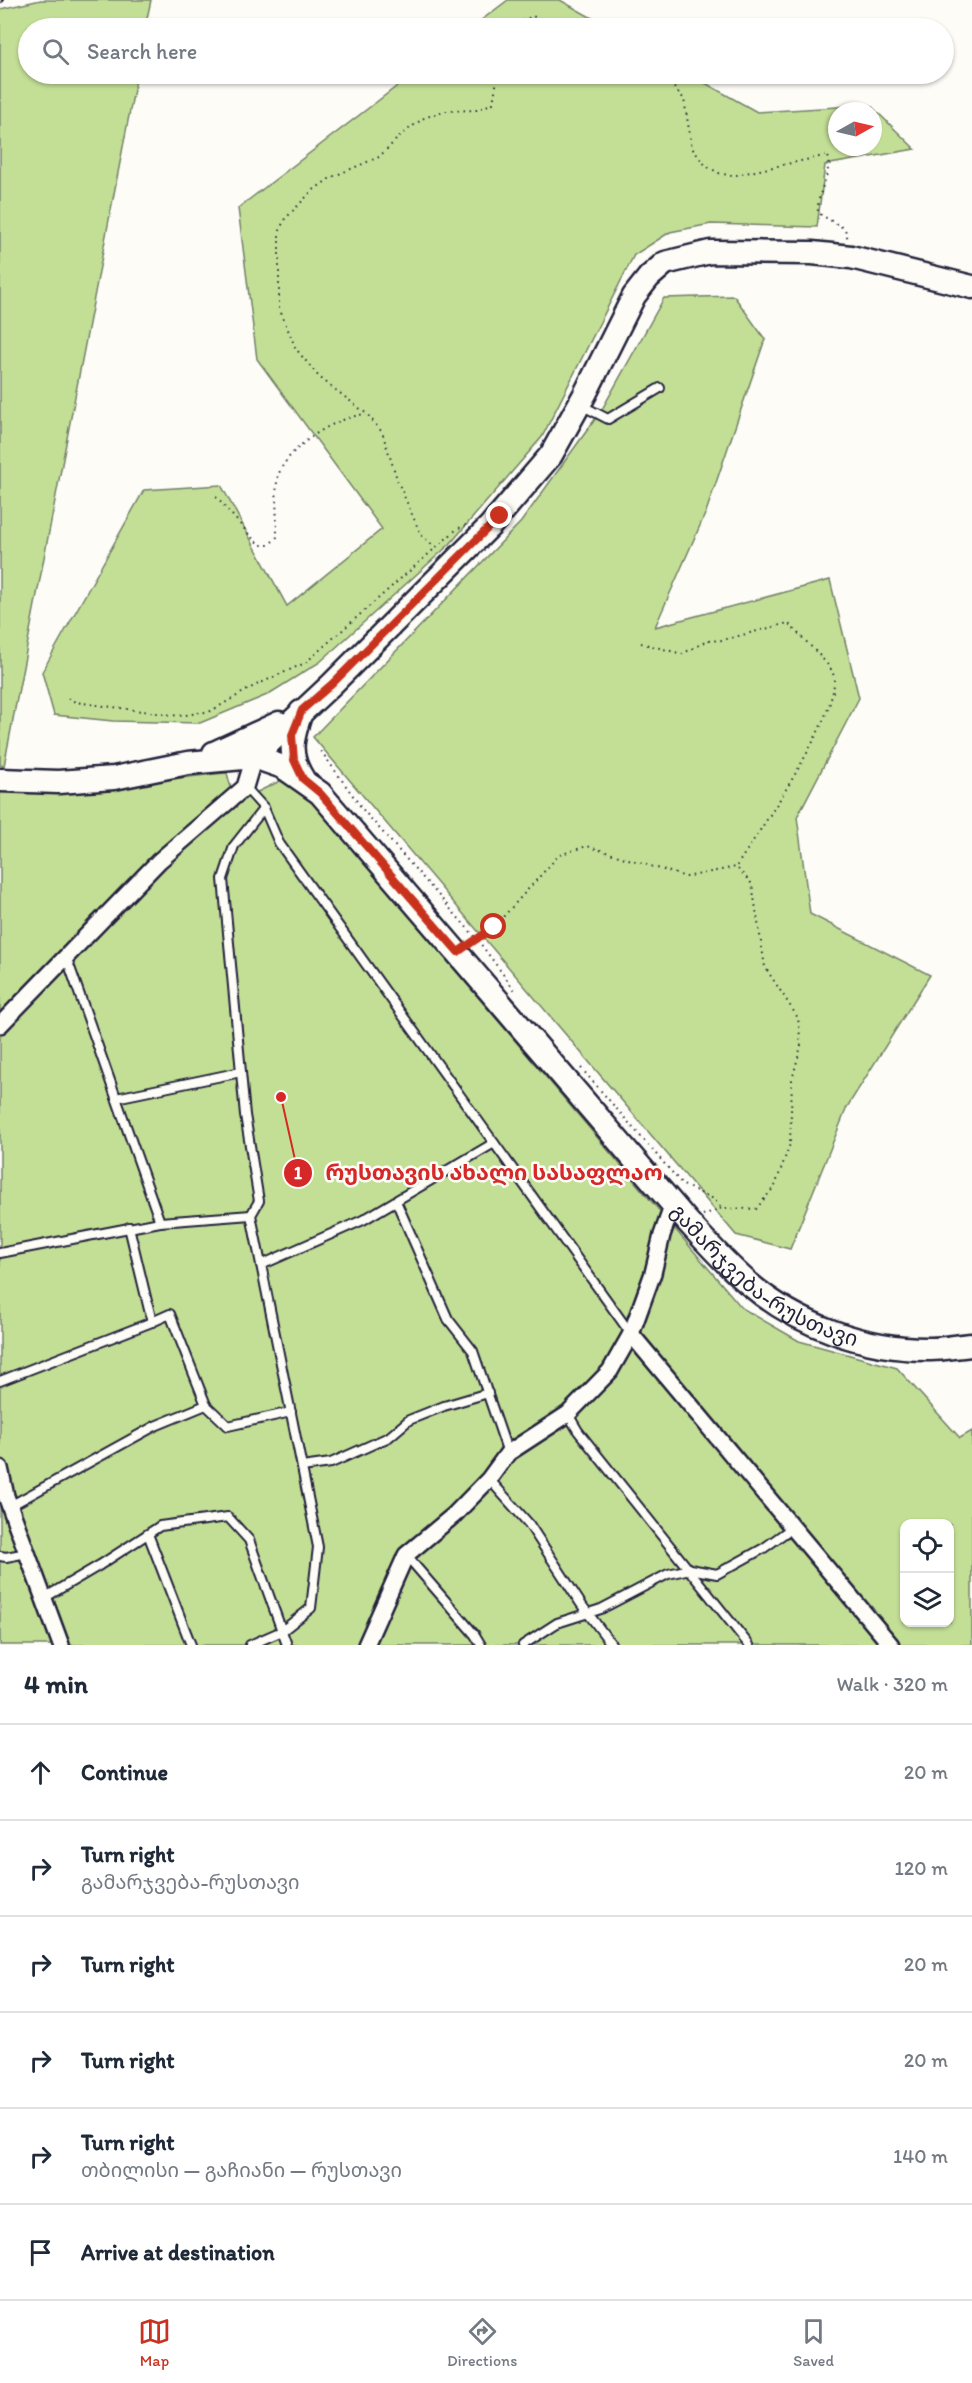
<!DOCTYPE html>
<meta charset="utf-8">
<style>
:root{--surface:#fff;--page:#f6f6f7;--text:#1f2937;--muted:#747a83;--line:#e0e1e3;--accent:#c8321e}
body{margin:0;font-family:Itim,"Noto Sans Georgian",sans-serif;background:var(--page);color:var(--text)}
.controls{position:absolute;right:18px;bottom:18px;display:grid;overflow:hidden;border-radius:12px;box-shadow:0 2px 4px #0004}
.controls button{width:54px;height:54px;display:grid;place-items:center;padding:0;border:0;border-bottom:2px solid var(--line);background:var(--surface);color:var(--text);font:30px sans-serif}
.compass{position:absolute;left:828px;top:102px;width:54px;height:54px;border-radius:50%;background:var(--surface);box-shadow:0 2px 4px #0004;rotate:82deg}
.stop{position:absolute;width:18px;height:18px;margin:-14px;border:4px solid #c8321e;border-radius:50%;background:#fff}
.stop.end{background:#c8321e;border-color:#fff;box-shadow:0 2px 6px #0008}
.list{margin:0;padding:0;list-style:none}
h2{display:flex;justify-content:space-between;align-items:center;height:78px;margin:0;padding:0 24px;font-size:26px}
h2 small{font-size:20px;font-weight:400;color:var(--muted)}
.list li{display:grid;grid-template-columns:39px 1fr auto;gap:18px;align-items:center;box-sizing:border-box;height:96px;padding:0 24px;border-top:2px solid var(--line)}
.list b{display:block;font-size:22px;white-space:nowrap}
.list p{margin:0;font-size:20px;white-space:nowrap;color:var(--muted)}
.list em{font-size:20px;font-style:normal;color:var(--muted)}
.icon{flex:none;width:33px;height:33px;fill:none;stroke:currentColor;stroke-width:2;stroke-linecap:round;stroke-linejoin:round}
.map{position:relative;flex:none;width:972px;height:1645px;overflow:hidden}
.search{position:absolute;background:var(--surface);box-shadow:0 2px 4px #0004;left:18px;right:18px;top:18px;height:66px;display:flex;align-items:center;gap:15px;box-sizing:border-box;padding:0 21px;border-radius:33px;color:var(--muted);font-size:22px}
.sheet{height:654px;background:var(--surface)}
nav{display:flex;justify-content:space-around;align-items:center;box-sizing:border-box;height:84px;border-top:2px solid var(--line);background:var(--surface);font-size:16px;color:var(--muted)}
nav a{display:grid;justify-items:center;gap:3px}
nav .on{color:var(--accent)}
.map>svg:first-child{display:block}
.green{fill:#c3df96;stroke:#728068;stroke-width:1.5;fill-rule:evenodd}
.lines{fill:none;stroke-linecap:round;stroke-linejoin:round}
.service-casing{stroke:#22223b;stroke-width:12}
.minor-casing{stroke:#22223b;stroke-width:20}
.secondary-casing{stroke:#22223b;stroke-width:27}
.path{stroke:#22223b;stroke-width:2;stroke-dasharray:1.5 4.5;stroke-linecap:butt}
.service{stroke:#fdfcf7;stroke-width:8}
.minor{stroke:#fdfcf7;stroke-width:15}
.secondary{stroke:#fdfcf7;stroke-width:22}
.rail-casing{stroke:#22223b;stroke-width:6}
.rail{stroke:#fdfcf7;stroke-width:4;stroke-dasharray:11;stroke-linecap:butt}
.route{stroke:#c8321e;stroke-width:8}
.labels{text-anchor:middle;stroke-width:5;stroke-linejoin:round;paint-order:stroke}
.street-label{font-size:21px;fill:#22223b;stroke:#fdfcf7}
.leader{fill:none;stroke:#d62828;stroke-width:2}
.callout-dot{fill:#d62828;stroke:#fdfcf7;stroke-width:2}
.mark-label{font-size:18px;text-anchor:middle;font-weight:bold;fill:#fff}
.callout-label{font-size:22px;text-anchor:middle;font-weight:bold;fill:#d62828;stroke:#fdfcf7;stroke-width:5;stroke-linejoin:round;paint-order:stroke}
</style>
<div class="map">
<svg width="972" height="1645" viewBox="0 0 972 1645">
<rect width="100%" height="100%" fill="#fdfcf7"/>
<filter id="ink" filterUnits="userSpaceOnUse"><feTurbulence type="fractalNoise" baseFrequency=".0167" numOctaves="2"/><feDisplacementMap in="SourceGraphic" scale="12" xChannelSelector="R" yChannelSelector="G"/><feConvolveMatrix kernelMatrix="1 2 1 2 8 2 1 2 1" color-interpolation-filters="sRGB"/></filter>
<g filter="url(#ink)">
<!-- green -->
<g class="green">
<path d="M41,0H151L145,28H28V74H137L4,766L0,765V9Z"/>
<path d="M508,0H560L610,28H471Z"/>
<path d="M413,74H689L757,112L870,105L915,149L825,165L817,227L711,224L670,232L634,255L542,437L450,544L320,662L267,695L200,723L113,721L54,715L42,672L144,490L221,485L287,606L382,529L257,359L238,208ZM837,111H873V147H837Z"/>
<path d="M734,296L765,339L706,512L655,627L830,580L859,698L797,817L810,914L930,975L847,1107L790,1249L736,1235L313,737L521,522L601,411L664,298Z"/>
<path d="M227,773L235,803L284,779L315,805L742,1308L799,1341L897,1368L960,1438L972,1431V1645H0V791C77,798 151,779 227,773ZM904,1524H950V1622H904Z"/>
</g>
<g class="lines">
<!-- service casing -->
<g class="service-casing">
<g id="service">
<path d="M581,405L608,419L660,388"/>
<path d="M245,787L264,808L279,843L631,1334"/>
<path d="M66,956L160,1222"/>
<path d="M116,1098L241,1072"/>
<path d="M396,1201L448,1319L473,1351L508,1453"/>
<path d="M129,1227L152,1322L170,1314L206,1405L228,1426L291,1412"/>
<path d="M0,1253L160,1222L251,1215"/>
<path d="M261,1265L363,1220L494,1143"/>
<path d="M0,1381L152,1322"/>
<path d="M568,1414L578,1431L749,1645"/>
<path d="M302,1467L331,1463L389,1437L409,1420L444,1406L488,1393"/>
<path d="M489,1479L529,1524L581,1604L612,1645"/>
<path d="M10,1506L155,1426L206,1405"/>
<path d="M148,1534L191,1645"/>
<path d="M406,1555L475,1635L481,1645"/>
<path d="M0,1556L6,1557L27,1553"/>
<path d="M44,1598L100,1565L160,1526L228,1517L249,1540L287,1645"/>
<path d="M250,1645L282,1631L311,1608L318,1547L251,1215L259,1201L245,1115L223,879L234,846L264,808"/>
<path d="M523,1645L557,1623L601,1609L668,1574L690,1569L717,1574L764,1548L793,1527"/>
</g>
</g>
<!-- minor casing -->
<g class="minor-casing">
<g id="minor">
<path d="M0,1025L159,861L245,787L254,757"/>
<path d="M631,1334L891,1645"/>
<path d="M0,1468L6,1496L61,1645"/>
<path d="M366,1645L406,1555L454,1515L489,1479L508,1453L568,1414L610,1371L631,1334L653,1273L662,1235L673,1204"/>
</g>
</g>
<!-- secondary casing -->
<g class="secondary-casing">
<g id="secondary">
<path d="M301,712C292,738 287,754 303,779"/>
<path d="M214,753L279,723"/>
<path d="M254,757L332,684L490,526L551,455L585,394L634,296L649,277L665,263L710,252L812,253L851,257L972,287"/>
<path id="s1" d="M0,780L58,782L114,778L188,763L254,757L283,767L320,793L687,1221C706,1242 726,1264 748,1283C797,1325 866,1350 931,1349C944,1349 958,1346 972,1345"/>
</g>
</g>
<!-- path -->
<g class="path">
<path d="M513,28L520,22L533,16L552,28"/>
<path d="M662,74L684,99L692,148L706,166L719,173L732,176L828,155C832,175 816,192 818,213L845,229L848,240"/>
<path d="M216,497L255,541L262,545H269L277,537C277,524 275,486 278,476C288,446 336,417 366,414"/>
<path d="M436,548L421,535L398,482L382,432L367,414L319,377L296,349L279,308V233L284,220L312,191L332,177L379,157L402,134L424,118L444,111L477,110L493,103L498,74"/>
<path d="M641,643L682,654L707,641L723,640L788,623C798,634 826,660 832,671C849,704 756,835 736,867L752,884L765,967L798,1018L801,1046L792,1080L790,1144L775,1186L756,1209L722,1208L703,1215"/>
<path d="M68,698L75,702L179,716L211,711L254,686L305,663L457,529L466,525"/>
<path d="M321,751L364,811L477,939L517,993"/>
<path d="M471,943L494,927L559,855L587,846L686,877L736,867"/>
<path d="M581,1068L683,1185L714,1199L722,1208"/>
</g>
<!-- service -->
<use href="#service" class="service"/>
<!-- minor -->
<use href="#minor" class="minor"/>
<!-- secondary -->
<use href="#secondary" class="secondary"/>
<!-- rail casing -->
<g class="rail-casing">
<path id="rail" d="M0,0H1"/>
</g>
<!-- rail -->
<use href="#rail" class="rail"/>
</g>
</g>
<g class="lines" filter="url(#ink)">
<!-- route -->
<path class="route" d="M494,927L458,952L320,793L303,779L294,760L292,735L302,710L332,684L500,516"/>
</g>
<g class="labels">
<!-- street labels -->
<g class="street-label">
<text dy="7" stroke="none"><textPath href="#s1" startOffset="992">გამარჯვება-რუსთავი</textPath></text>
</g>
</g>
<!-- callouts -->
<path class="leader" d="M281 1097L298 1173"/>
<g class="callout-dot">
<circle cx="281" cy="1097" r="6"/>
<circle cx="298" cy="1173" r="15"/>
</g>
<g class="mark-label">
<text x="298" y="1179">1</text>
</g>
<g class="callout-label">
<text x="494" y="1180">რუსთავის ახალი სასაფლაო</text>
</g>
</svg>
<div class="controls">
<button><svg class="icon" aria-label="locate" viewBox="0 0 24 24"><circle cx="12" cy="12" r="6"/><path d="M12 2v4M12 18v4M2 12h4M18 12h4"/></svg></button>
<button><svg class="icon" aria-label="layers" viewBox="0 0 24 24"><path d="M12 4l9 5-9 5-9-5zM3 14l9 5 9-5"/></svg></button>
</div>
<svg class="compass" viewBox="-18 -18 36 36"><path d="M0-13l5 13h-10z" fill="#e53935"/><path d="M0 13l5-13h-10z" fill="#747a83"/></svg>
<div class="stop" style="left:494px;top:927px"></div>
<div class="stop end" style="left:500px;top:516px"></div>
<div class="search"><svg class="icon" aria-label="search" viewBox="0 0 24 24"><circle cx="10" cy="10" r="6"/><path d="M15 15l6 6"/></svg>Search here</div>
</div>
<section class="sheet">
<h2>4 min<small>Walk · 320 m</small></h2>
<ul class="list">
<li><svg class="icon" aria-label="ahead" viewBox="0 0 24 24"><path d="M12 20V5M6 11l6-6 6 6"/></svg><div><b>Continue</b></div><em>20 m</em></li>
<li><svg class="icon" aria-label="right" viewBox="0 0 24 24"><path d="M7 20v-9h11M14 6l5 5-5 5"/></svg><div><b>Turn right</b><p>გამარჯვება-რუსთავი</p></div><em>120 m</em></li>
<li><svg class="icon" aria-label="right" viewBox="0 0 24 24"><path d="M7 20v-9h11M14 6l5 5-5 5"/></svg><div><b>Turn right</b></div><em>20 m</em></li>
<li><svg class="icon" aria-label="right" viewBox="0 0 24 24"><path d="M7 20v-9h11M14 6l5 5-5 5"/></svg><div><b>Turn right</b></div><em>20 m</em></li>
<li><svg class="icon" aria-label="right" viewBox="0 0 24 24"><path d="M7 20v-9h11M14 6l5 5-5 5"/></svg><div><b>Turn right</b><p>თბილისი — გაჩიანი — რუსთავი</p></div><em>140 m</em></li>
<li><svg class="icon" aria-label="arrive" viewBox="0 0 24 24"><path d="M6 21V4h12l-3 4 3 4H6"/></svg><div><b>Arrive at destination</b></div></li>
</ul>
</section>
<nav>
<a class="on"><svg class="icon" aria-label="map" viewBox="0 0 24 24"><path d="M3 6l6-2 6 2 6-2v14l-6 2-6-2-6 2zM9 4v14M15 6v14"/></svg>Map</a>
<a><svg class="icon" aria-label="directions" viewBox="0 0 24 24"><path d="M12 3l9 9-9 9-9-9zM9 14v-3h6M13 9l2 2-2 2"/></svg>Directions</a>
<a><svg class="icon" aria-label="saved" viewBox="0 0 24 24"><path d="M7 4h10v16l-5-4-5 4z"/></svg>Saved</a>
</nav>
